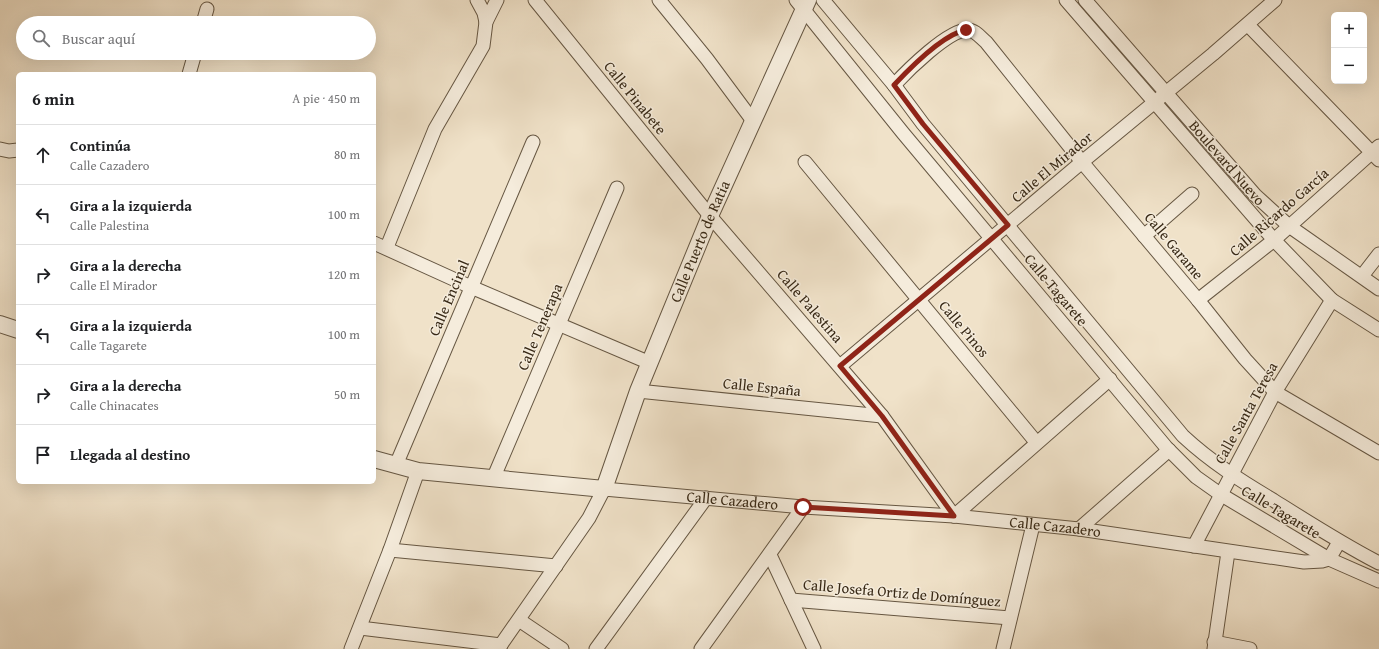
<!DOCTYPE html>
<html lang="es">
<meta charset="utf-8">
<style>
:root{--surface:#fff;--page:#f6f6f6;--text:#202124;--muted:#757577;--line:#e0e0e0}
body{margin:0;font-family:"Gentium Book Plus",serif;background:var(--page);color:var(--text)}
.controls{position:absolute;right:12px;top:12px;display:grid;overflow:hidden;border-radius:6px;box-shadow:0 4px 16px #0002}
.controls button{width:36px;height:36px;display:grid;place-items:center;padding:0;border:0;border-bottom:1px solid var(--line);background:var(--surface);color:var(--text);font:20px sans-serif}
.stop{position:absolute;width:12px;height:12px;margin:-9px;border:3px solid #8f2418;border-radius:50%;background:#fff}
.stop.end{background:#8f2418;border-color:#fff;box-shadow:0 1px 4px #0008}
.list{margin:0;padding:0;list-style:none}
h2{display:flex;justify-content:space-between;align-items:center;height:52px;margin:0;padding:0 16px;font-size:17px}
h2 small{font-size:13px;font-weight:400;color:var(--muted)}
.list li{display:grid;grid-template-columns:26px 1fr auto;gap:12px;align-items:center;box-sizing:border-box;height:60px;padding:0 16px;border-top:1px solid var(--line)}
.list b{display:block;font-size:15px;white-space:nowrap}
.list p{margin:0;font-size:13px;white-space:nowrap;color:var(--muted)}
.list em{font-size:13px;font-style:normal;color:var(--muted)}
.icon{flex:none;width:22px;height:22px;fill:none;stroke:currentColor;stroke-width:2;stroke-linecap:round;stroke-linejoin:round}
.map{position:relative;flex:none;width:1379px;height:649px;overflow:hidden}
.search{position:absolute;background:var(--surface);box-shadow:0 4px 16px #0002;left:16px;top:16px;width:360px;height:44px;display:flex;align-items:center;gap:10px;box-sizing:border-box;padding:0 14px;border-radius:22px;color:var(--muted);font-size:15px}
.panel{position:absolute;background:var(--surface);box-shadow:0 4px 16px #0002;left:16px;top:72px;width:360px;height:412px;border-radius:6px}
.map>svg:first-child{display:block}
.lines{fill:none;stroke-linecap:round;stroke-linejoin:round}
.minor-casing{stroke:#665743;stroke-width:15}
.tertiary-casing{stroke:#665743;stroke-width:18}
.minor{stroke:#f5ecdc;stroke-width:13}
.tertiary{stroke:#f5ecdc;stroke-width:16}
.route{stroke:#8f2418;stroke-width:5}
.labels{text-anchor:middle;stroke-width:3;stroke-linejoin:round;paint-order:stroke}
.street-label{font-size:15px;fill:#382916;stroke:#f5ecdc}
</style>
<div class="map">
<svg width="1379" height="649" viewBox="0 0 1379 649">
<rect width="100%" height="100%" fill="#f0e2c9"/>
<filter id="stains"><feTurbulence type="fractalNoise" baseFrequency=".005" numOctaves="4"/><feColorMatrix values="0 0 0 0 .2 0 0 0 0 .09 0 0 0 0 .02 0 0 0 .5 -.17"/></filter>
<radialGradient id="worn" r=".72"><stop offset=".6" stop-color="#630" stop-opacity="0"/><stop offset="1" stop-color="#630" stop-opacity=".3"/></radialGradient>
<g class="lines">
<!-- minor casing -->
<g class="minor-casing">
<g id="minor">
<path d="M477,0L484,13L486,22"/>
<path d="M535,0L710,216L882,416L954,516"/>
<path d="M659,0L707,59L753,121"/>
<path d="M796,0L903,133L1166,447L1196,477L1220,494L1329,559L1379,581"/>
<path d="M823,0L894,85L923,124L1183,436C1211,462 1241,481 1273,500C1308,522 1342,544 1379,563"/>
<path d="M1066,0L1274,240L1332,300L1379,330"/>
<path d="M1085,0L1255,195L1289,226L1379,289"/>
<path d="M203,23L207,9"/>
<path d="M1248,25L1379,160"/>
<path d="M189,74L195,53"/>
<path d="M894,85C907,71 949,29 968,30C975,30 981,38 986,42L1082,162L1198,300L1245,359L1275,392L1379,453"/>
<path d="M0,149L9,151L18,150"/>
<path d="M805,162L1036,442"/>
<path d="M1144,236L1192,194"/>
<path d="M374,243L471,287L650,363"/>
<path d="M387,247L435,129L483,46L486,22L497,0"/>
<path d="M1362,276L1379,254"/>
<path d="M1198,300L1274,240L1379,146"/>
<path d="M840,366L1082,162L1213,54L1275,0"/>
<path d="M638,391L882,416"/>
<path d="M396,465L533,142"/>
<path d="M493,479L617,188"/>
<path d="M954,516L1110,379"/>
<path d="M1079,529L1169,450"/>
<path d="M1194,546L1275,392L1332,300"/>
<path d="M390,550L556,566"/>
<path d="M770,555L814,649"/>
<path d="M791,600L1010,618"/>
<path d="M519,620L562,649"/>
<path d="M360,628L501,645"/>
<path d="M1214,642L1250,649"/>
<path d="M351,649L390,550L418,471"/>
<path id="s1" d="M498,649L589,518L604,489L803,507L954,516L1079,529L1304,562L1322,561L1329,559L1339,542"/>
<path d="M596,649L706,498"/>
<path d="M701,649L803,507"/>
<path d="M1003,649L1033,525"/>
<path d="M1214,649L1228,552"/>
</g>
</g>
<!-- tertiary casing -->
<g class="tertiary-casing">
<g id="tertiary">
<path d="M0,324L18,330"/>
<path id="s2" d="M374,459L418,471L604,489L638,391L710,216L808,0"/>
</g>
</g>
<!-- minor -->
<use href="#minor" class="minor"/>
<!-- tertiary -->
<use href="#tertiary" class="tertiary"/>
</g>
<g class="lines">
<!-- route -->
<path class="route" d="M803,507L954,516L882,416L840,366L1008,225L923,124L894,85C910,68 943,34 966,30"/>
</g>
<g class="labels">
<!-- street labels -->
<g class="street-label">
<text transform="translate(635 98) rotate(51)" y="5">Calle Pinabete</text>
<text transform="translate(1227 163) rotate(49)" y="5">Boulevard Nuevo</text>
<text transform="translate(1052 167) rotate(-40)" y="5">Calle El Mirador</text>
<text transform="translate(1279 212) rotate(-41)" y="5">Calle Ricardo García</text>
<text dy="5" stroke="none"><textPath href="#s2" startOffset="498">Calle Puerto de Ratia</textPath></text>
<text transform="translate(1174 246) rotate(50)" y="5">Calle Garame</text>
<text transform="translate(1056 290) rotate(50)" y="5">Calle Tagarete</text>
<text transform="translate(449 298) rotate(-67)" y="5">Calle Encinal</text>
<text transform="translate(810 306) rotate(49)" y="5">Calle Palestina</text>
<text transform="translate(540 327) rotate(-67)" y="5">Calle Tenerapa</text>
<text transform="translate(964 329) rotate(50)" y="5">Calle Pinos</text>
<text transform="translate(762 387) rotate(6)" y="5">Calle España</text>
<text transform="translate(1246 413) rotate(-61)" y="5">Calle Santa Teresa</text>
<text dy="5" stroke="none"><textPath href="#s1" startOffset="321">Calle Cazadero</textPath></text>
<text transform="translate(1281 512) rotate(31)" y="5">Calle Tagarete</text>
<text dy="5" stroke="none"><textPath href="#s1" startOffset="645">Calle Cazadero</textPath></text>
<text transform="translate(902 593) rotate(5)" y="5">Calle Josefa Ortiz de Domínguez</text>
</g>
</g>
<rect width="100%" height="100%" filter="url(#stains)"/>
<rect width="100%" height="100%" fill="url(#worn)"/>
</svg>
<div class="controls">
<button>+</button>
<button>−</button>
</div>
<div class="stop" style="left:803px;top:507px"></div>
<div class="stop end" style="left:966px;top:30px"></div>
<div class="search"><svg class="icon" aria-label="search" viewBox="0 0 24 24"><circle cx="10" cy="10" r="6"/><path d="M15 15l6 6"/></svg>Buscar aquí</div>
<section class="panel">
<h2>6 min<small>A pie · 450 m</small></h2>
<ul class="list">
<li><svg class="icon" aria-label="ahead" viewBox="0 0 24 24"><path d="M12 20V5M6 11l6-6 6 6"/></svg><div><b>Continúa</b><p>Calle Cazadero</p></div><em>80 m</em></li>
<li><svg class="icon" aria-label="left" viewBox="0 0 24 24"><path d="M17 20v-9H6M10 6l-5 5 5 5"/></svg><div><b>Gira a la izquierda</b><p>Calle Palestina</p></div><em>100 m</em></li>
<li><svg class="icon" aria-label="right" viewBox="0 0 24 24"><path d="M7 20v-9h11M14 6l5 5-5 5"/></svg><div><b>Gira a la derecha</b><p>Calle El Mirador</p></div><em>120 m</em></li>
<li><svg class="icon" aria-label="left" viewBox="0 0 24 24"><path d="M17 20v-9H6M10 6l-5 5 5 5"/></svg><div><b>Gira a la izquierda</b><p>Calle Tagarete</p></div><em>100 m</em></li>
<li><svg class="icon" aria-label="right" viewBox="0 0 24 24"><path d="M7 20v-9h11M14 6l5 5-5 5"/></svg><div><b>Gira a la derecha</b><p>Calle Chinacates</p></div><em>50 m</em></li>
<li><svg class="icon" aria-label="arrive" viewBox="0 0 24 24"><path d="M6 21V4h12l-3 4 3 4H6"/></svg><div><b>Llegada al destino</b></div></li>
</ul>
</section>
</div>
